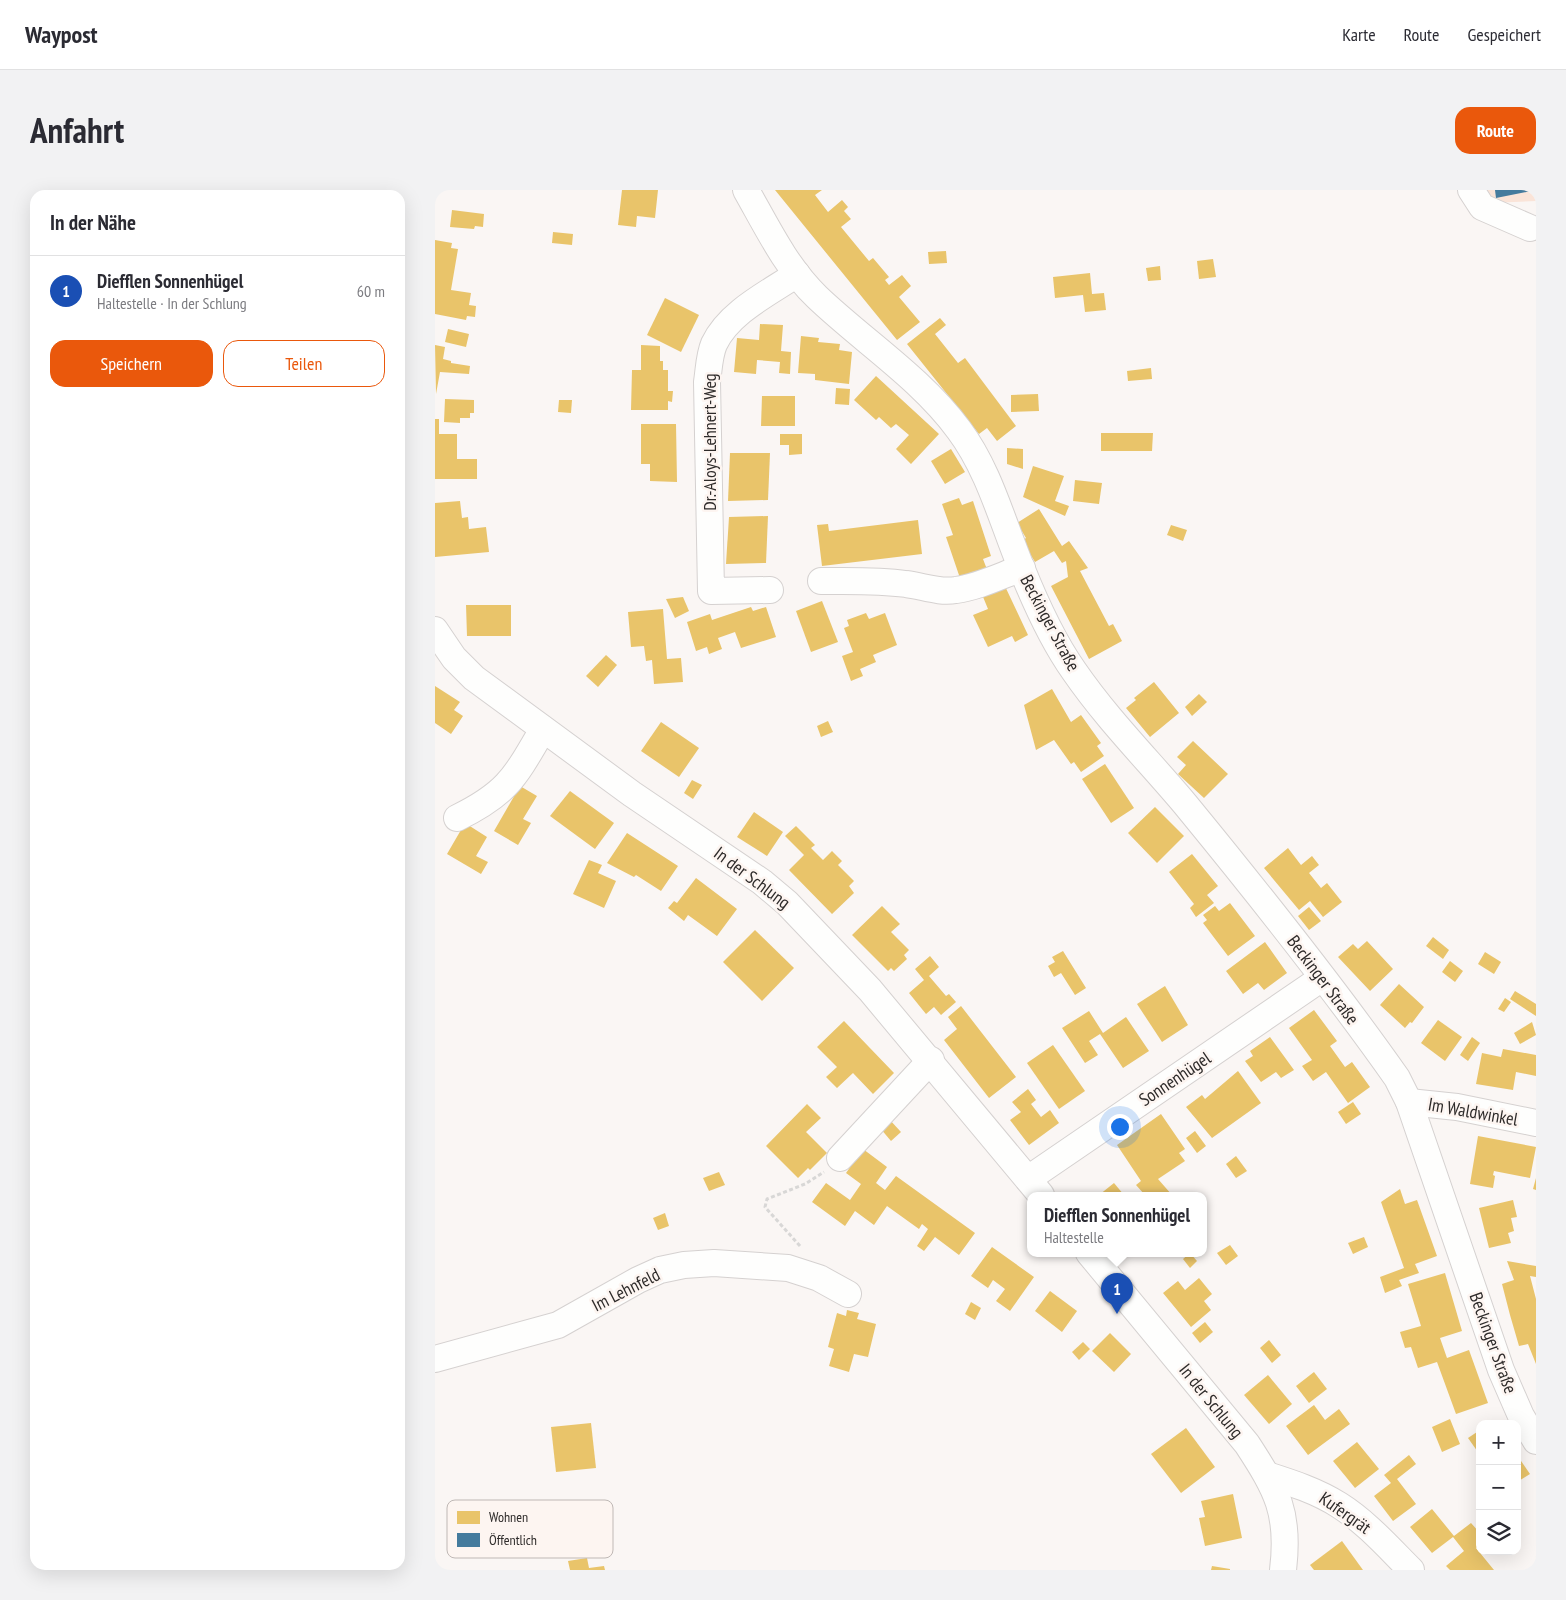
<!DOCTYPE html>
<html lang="de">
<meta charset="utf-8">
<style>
:root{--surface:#fff;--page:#f2f2f3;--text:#2b2b33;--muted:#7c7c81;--line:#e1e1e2;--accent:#ea580c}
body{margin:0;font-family:"PT Sans Narrow",sans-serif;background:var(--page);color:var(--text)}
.controls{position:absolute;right:15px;bottom:15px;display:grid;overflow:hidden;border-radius:10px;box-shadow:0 5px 20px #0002}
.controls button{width:45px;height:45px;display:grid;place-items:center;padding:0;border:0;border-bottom:1px solid var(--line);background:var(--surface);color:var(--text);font:25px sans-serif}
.you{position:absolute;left:684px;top:936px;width:18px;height:18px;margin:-12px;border:4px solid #fff;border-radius:50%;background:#1a73e8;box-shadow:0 0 0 8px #1a73e833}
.badge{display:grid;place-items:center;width:32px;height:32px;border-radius:50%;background:var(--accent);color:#fff;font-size:16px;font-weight:700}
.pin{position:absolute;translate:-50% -41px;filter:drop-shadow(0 1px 2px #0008)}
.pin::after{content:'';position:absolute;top:26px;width:18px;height:15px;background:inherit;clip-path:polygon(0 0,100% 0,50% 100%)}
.popup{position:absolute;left:592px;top:1002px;width:180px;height:65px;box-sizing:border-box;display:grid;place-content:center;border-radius:10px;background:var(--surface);filter:drop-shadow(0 1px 4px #0005);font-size:16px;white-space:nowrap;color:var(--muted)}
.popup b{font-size:19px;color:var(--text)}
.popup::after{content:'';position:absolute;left:50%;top:100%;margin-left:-10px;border:10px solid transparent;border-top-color:var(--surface)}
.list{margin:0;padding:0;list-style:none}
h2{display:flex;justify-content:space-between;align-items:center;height:65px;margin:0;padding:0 20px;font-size:21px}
h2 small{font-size:16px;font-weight:400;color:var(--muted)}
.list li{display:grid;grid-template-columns:32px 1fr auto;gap:15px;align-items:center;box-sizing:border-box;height:70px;padding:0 20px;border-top:1px solid var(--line)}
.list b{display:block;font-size:19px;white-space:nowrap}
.list p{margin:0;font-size:16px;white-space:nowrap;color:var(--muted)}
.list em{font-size:16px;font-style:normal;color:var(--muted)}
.actions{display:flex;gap:10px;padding:15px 20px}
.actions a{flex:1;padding:11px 0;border:1px solid var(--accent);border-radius:15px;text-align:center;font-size:18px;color:var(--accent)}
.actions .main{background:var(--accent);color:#fff}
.icon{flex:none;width:28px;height:28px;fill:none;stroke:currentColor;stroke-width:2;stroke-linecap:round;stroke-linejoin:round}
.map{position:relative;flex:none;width:1101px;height:1380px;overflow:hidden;border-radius:15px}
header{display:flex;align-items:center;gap:30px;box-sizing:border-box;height:70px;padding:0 25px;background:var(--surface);border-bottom:1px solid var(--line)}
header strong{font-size:24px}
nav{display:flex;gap:28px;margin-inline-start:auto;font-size:18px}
.intro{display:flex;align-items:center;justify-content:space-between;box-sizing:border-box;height:120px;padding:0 30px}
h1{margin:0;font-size:35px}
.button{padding:12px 22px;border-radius:15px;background:var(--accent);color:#fff;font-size:18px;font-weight:700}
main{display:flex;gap:30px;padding:0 30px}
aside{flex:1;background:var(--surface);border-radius:15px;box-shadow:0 5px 20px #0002}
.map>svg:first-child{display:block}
.green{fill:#fae4d8}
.homes{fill:#e9c46a}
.public{fill:#457b9d}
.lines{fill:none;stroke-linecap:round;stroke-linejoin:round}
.minor-casing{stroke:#d5d1d0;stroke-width:28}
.path{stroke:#d8d7d6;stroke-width:3;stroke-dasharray:4 2.5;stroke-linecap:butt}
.minor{stroke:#fefefd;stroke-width:26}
.labels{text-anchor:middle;stroke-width:5;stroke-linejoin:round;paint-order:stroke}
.street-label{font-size:18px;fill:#2e2b2a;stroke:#fdf5f1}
.key{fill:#fdf5f1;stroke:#bfb8b5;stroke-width:1}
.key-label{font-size:14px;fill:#2e2b2a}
</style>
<header>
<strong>Waypost</strong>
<nav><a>Karte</a><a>Route</a><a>Gespeichert</a></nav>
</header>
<div class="intro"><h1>Anfahrt</h1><a class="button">Route</a></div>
<main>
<aside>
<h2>In der Nähe<small></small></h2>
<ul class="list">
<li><span class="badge" style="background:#1a4fb4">1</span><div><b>Diefflen Sonnenhügel</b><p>Haltestelle · In der Schlung</p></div><em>60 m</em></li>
</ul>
<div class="actions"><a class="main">Speichern</a><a>Teilen</a></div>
</aside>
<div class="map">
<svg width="1101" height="1380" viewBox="0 0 1101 1380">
<rect width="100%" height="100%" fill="#faf6f4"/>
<!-- green -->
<path class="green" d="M1046,0H1101V11L1055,13Z"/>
<!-- homes -->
<g class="homes">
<path d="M187,0H223L220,28L202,26L201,37L183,35Z"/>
<path d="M340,0H387L380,5L393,22L407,10L413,17L409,21L416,29L406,37L434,71L438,68L454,87L450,90L454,95L467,85L476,96L464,107L485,132L462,150Z"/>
<path d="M17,20L49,24L48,37L40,36L39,39L15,37Z"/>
<path d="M118,42L138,44L137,55L117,53Z"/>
<path d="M0,50L17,53L16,58L23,59L16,100L36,103L34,115L41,116L40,127L32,126L31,130L0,124Z"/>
<path d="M511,61L512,73L494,74L493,62Z"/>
<path d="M778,69L781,87L764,89L762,71Z"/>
<path d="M725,76L726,90L713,91L711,78Z"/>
<path d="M655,83L657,104L669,103L671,120L650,122L648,105L620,108L618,87Z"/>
<path d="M230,108L264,125L246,162L212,145Z"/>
<path d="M505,128L511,135L500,144L523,173L530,168L581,236L562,251L552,238L544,244L472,154Z"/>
<path d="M325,134L348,135L346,161L356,162L355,184L344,183L345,172L322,170L321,184L299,182L302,148L324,150Z"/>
<path d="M13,139L34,144L31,157L10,152Z"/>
<path d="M366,146L384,148L383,152L405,154L404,160L417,162L414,194L380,190V184L363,183Z"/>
<path d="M0,155L10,157L8,169L16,171V173L35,176L34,184L5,182L1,204Z"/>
<path d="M206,155L225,156V171H228V180H233V201H238L237,212L233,211V220H196L197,180H206Z"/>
<path d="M716,178L717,189L693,191L692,181Z"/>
<path d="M441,186L504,244L476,274L461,259L474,245L461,234L456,238L444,227L441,230L419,210Z"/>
<path d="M401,198L415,199L414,215L400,214Z"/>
<path d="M603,204L604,221L576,222V205Z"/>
<path d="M327,206H360V236H326Z"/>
<path d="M10,209L39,210V223H35V228H25V233L9,232Z"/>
<path d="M124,210H137L136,223L123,222Z"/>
<path d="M0,229H4V244H22V269H42V289H0Z"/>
<path d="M206,234H241L242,292L215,291V274H206Z"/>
<path d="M666,243H718L717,261H666Z"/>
<path d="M345,244H367V264L354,265V255H345Z"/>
<path d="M572,258L588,259V279L572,274Z"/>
<path d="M516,259L530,282L510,294L496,271Z"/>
<path d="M295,263H335L333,310L293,311Z"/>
<path d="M598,276L629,286L620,311L634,316L630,326L588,307Z"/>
<path d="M640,290L667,293L664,314L638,311Z"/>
<path d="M524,308L527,315L538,311L556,366L548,369L553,382L526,391L511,347L518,345L507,314Z"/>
<path d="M25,311L27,328L33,327L34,339L51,337L54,362L0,367V313Z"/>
<path d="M604,319L627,356L634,351L653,378L645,381L674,436L678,434L687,451L654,469L616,396L633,387L631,371L627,373L619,361L600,372L587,351L591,348L582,333Z"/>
<path d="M333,326L331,373L291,374L294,327Z"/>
<path d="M483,330L487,364L387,376L382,335L393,334L394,341Z"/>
<path d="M736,335L752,340L748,351L732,345Z"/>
<path d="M568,392L593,445L580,452L577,446L553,457L538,425L553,419L546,402Z"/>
<path d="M248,407L254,421L240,428L231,409Z"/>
<path d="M387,411L403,452L376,462L361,421Z"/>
<path d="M31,415H76V446H32Z"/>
<path d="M316,417L318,421L331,417L341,447L306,458L300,442L283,448L287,459L274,464L272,457L261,461L252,432L275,424L277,430Z"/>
<path d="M228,419L232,469L246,468L248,492L219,494L217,470L211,471L209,456L196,457L193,422Z"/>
<path d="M431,423L434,429L450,423L462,455L438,465L441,472L425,479L428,486L416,491L407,466L418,462L409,438L414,436L412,430Z"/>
<path d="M171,465L182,475L163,497L151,486Z"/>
<path d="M719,492L744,523L715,547L691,518L701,510L699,508Z"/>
<path d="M0,496L25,512L19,520L28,526L16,544L0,533Z"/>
<path d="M617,499L636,532L646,525L666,553L662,556L669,566L646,582L639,572L636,574L619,550L601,560L589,515Z"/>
<path d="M764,504L772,512L757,526L750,517Z"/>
<path d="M393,531L398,542L386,547L382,536Z"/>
<path d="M226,532L264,558L244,587L206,561Z"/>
<path d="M758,551L793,584L769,608L743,584L751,575L742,567Z"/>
<path d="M670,574L699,618L676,633L647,589Z"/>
<path d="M257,590L267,595L258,609L249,603Z"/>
<path d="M85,596L102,606L88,629L96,633L83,655L59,641Z"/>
<path d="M135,601L179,633L160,659L115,626Z"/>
<path d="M720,617L749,646L722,673L693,643Z"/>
<path d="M319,622L348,642L332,666L302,647Z"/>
<path d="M30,633L52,647L41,666L53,672L46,684L12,664Z"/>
<path d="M361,636L380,655L376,658L388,670L397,661L407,671L403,675L419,691L414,696L419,703L397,724L354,680L369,665L350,646Z"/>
<path d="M192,643L243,676L226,701L201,685L199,687L172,673Z"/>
<path d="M853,658L866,675L877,666L884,675L874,683L886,698L892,693L907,712L888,727L875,711L864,720L829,678Z"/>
<path d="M757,664L783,696L772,705L779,713L761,727L755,718L759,714L734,682Z"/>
<path d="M154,670L167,675L163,683L181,691L169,718L138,704Z"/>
<path d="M261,688L302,719L282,746L253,725L249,731L233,718L239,711L242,713Z"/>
<path d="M795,713L820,746L793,766L768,733L772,730L768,725L780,716L784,721Z"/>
<path d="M447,716L465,734L456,742L474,760L469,765L472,769L459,781L456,778L453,781L417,745Z"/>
<path d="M874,717L886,731L874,740L863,726Z"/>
<path d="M320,740L359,778L327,811L288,772Z"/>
<path d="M998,747L1014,760L1008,769L991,756Z"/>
<path d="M932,751L958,779L935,801L903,767L918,754L923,759Z"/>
<path d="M830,752L852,783L829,800L823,793L808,804L791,781Z"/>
<path d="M628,761L651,798L640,805L626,783L619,787L613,776L620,772L617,767Z"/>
<path d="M1050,762L1066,772L1059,784L1043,774Z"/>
<path d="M495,766L504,777L494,786L511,806L514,804L521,812L506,825L499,817L491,824L474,803L489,790L480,779Z"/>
<path d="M1015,771L1028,781L1020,792L1007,782Z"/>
<path d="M964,794L989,817L977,833L975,832L970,838L945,815Z"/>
<path d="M730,796L753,835L727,852L702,814Z"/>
<path d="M1080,801L1101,814V826L1075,809Z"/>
<path d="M1070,808L1076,812L1069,822L1063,819Z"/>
<path d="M526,816L581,887L554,908L509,850L522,839L513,827Z"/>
<path d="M879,820L902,851L895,856L910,877L917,872L935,897L913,913L891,882L878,891L867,876L877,870L854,838Z"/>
<path d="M654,821L668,843L691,827L714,861L688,878L665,844L654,851L663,865L650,873L627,838Z"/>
<path d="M1003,830L1027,847L1010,871L986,853Z"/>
<path d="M409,831L459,883L438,904L418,883L402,898L391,887L402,877L382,857Z"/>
<path d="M1097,832L1101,845L1085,854L1079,843Z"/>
<path d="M835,847L859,880L846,888L841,882L826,892L810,871L818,866L815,861Z"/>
<path d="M1037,847L1045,853L1033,871L1025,865Z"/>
<path d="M618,855L650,901L624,919L592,873Z"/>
<path d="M1068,859L1101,865V886L1081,882L1078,900L1041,894L1047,863L1066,867Z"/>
<path d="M803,881L826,913L777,948L751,917L767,905L770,909Z"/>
<path d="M593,899L601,910L596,914L606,927L615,920L624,933L594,955L575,930L586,922L577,912Z"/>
<path d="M918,912L926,924L911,934L903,922Z"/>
<path d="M372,914L386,928L371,942L392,963L375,980L373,978L363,988L331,956Z"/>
<path d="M726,924L750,959L744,963L750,971L723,989L737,1005H710L701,995L706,991L682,955Z"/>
<path d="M454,929L466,942L456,951L445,938Z"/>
<path d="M760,941L771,956L762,963L751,948Z"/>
<path d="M1043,946L1101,957L1095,988L1059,981L1058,985L1060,986L1058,998L1035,994Z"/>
<path d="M428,959L452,977L441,993L450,1000L461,986L540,1043L524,1065L500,1047L489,1061L482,1056L493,1039L487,1034L484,1039L452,1016L439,1035L420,1021L410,1036L377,1012L391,993L415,1010L426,994L411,983Z"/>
<path d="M801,966L812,981L801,988L791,974Z"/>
<path d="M284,982L290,995L274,1001L268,988Z"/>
<path d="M1101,988V1000L1098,999Z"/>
<path d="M679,993L689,1005H664Z"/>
<path d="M965,999L970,1014L982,1010L1002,1066L980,1074L984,1083L964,1090L967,1096L950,1103L945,1087L969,1078L946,1012Z"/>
<path d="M1078,1010L1082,1027L1076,1028L1079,1041L1073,1043L1076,1053L1054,1058L1044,1018Z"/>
<path d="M230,1023L234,1036L223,1040L218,1028Z"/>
<path d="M929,1047L933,1057L918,1064L913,1053Z"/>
<path d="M795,1055L803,1066L791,1075L782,1063Z"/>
<path d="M557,1057L599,1087L575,1121L561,1111L570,1099L558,1090L553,1098L536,1086Z"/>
<path d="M755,1063L762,1071L755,1078L748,1069Z"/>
<path d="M1072,1071L1101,1076V1087L1095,1086L1101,1109V1174L1093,1154L1084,1156L1075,1125L1067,1094L1079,1090Z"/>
<path d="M1010,1083L1027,1141L1005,1148L1012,1168L1034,1160L1053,1213L1021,1224L1002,1172L983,1178L976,1157L970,1158L965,1142L986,1136L973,1094Z"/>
<path d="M764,1088L777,1104L769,1111L776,1120L756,1137L728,1103L743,1091L750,1100Z"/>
<path d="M615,1101L642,1121L627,1142L600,1121Z"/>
<path d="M536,1112L546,1118L540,1130L530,1124Z"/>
<path d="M412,1120L424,1123L422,1129L441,1134L433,1167L419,1164L414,1182L394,1176L399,1159L393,1157L402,1123L411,1126Z"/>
<path d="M770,1132L778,1142L765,1153L757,1143Z"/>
<path d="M675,1143L696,1164L679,1182L657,1161Z"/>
<path d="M834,1150L846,1165L837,1173L825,1158Z"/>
<path d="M648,1152L655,1159L644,1170L637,1162Z"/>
<path d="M879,1182L892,1199L874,1213L861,1196Z"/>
<path d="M833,1185L857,1214L834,1234L809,1205Z"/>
<path d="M879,1215L890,1230L904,1219L915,1234L873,1265L851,1236Z"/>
<path d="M1015,1229L1025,1254L1007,1262L997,1237Z"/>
<path d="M156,1233L161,1278L121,1282L116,1237Z"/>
<path d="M751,1238L780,1277L746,1303L716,1264Z"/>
<path d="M1045,1240V1265L1033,1248Z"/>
<path d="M922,1252L944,1279L920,1298L898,1271Z"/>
<path d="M974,1265L981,1274L962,1289L981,1314L958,1331L939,1306L956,1293L949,1285Z"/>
<path d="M1082,1265L1095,1284L1082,1292Z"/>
<path d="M798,1304L807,1348L770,1356L764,1328L770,1327L766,1311Z"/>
<path d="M167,1315L170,1346L140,1348L137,1317Z"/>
<path d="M997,1319L1019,1346L1036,1333L1045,1343V1355L1041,1358L1059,1380H1015L1011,1376L1029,1361L1018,1347L997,1363L975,1337Z"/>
<path d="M907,1351L928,1380H879L875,1375Z"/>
<path d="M152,1368L154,1378L169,1376L170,1380H135L133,1371Z"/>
<path d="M777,1376L795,1379V1380H776Z"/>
</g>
<!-- public -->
<path class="public" d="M1060,0H1096V1L1061,8Z"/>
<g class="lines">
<!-- minor casing -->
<g class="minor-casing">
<g id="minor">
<path d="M311,0C332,37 351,77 382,107C428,151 486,188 524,240C554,280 567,331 586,377C600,412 617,450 639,481C672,529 713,570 750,614C823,703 896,794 962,888L974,912L1066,1180L1086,1226L1101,1251"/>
<path d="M1036,0L1047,17L1095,38"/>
<path d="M386,391C414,391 443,390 471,394C488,396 503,403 521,400C543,397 565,386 587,378"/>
<path d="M335,400L276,401L272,192C274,179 274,166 279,154C294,122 334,103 362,84"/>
<path d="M0,440L19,468L39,488L197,604L327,692L352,713L435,800L606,1005"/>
<path d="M22,628C73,603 80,587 108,539"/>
<path d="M974,912L1022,917L1101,933"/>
<path d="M405,968L496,870"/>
<path d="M593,989L887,788"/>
<path d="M654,1063L812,1254C842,1300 855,1323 848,1380"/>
<path d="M0,1169L123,1135L203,1090L225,1080L249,1075L279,1073L353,1078L384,1088L413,1104"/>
<path d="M832,1285C857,1293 882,1301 904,1315C931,1332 953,1357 976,1380"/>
</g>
</g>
<!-- path -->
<path class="path" d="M365,1056L330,1017L332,1009L370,994L389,982"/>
<!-- minor -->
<use href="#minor" class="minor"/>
</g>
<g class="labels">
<!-- street labels -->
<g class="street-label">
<text transform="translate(275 252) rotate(-90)" y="6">Dr.-Aloys-Lehnert-Weg</text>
<text transform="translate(615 433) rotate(62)" y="6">Beckinger Straße</text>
<text transform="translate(317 688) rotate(37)" y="6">In der Schlung</text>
<text transform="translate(888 790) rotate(53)" y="6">Beckinger Straße</text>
<text transform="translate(740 889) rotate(-34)" y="6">Sonnenhügel</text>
<text transform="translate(1038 922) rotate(10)" y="6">Im Waldwinkel</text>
<text transform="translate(191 1100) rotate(-27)" y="6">Im Lehnfeld</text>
<text transform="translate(1058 1153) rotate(70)" y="6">Beckinger Straße</text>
<text transform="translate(776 1211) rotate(51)" y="6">In der Schlung</text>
<text transform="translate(910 1323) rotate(35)" y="6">Kufergrät</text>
</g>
</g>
<!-- legend -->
<rect x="12" y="1310" width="166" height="58" rx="8" class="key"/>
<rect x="22" y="1321" width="23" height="13" fill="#e9c46a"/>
<rect x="22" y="1343" width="23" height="14" fill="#457b9d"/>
<g class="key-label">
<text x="54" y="1332">Wohnen</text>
<text x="54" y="1355">Öffentlich</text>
</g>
</svg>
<div class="controls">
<button>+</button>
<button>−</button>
<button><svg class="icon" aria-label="layers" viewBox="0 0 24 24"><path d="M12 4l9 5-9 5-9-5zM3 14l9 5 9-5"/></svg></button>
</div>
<div class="you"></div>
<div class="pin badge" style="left:682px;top:1124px;background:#1a4fb4">1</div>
<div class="popup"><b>Diefflen Sonnenhügel</b>Haltestelle</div>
</div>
</main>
